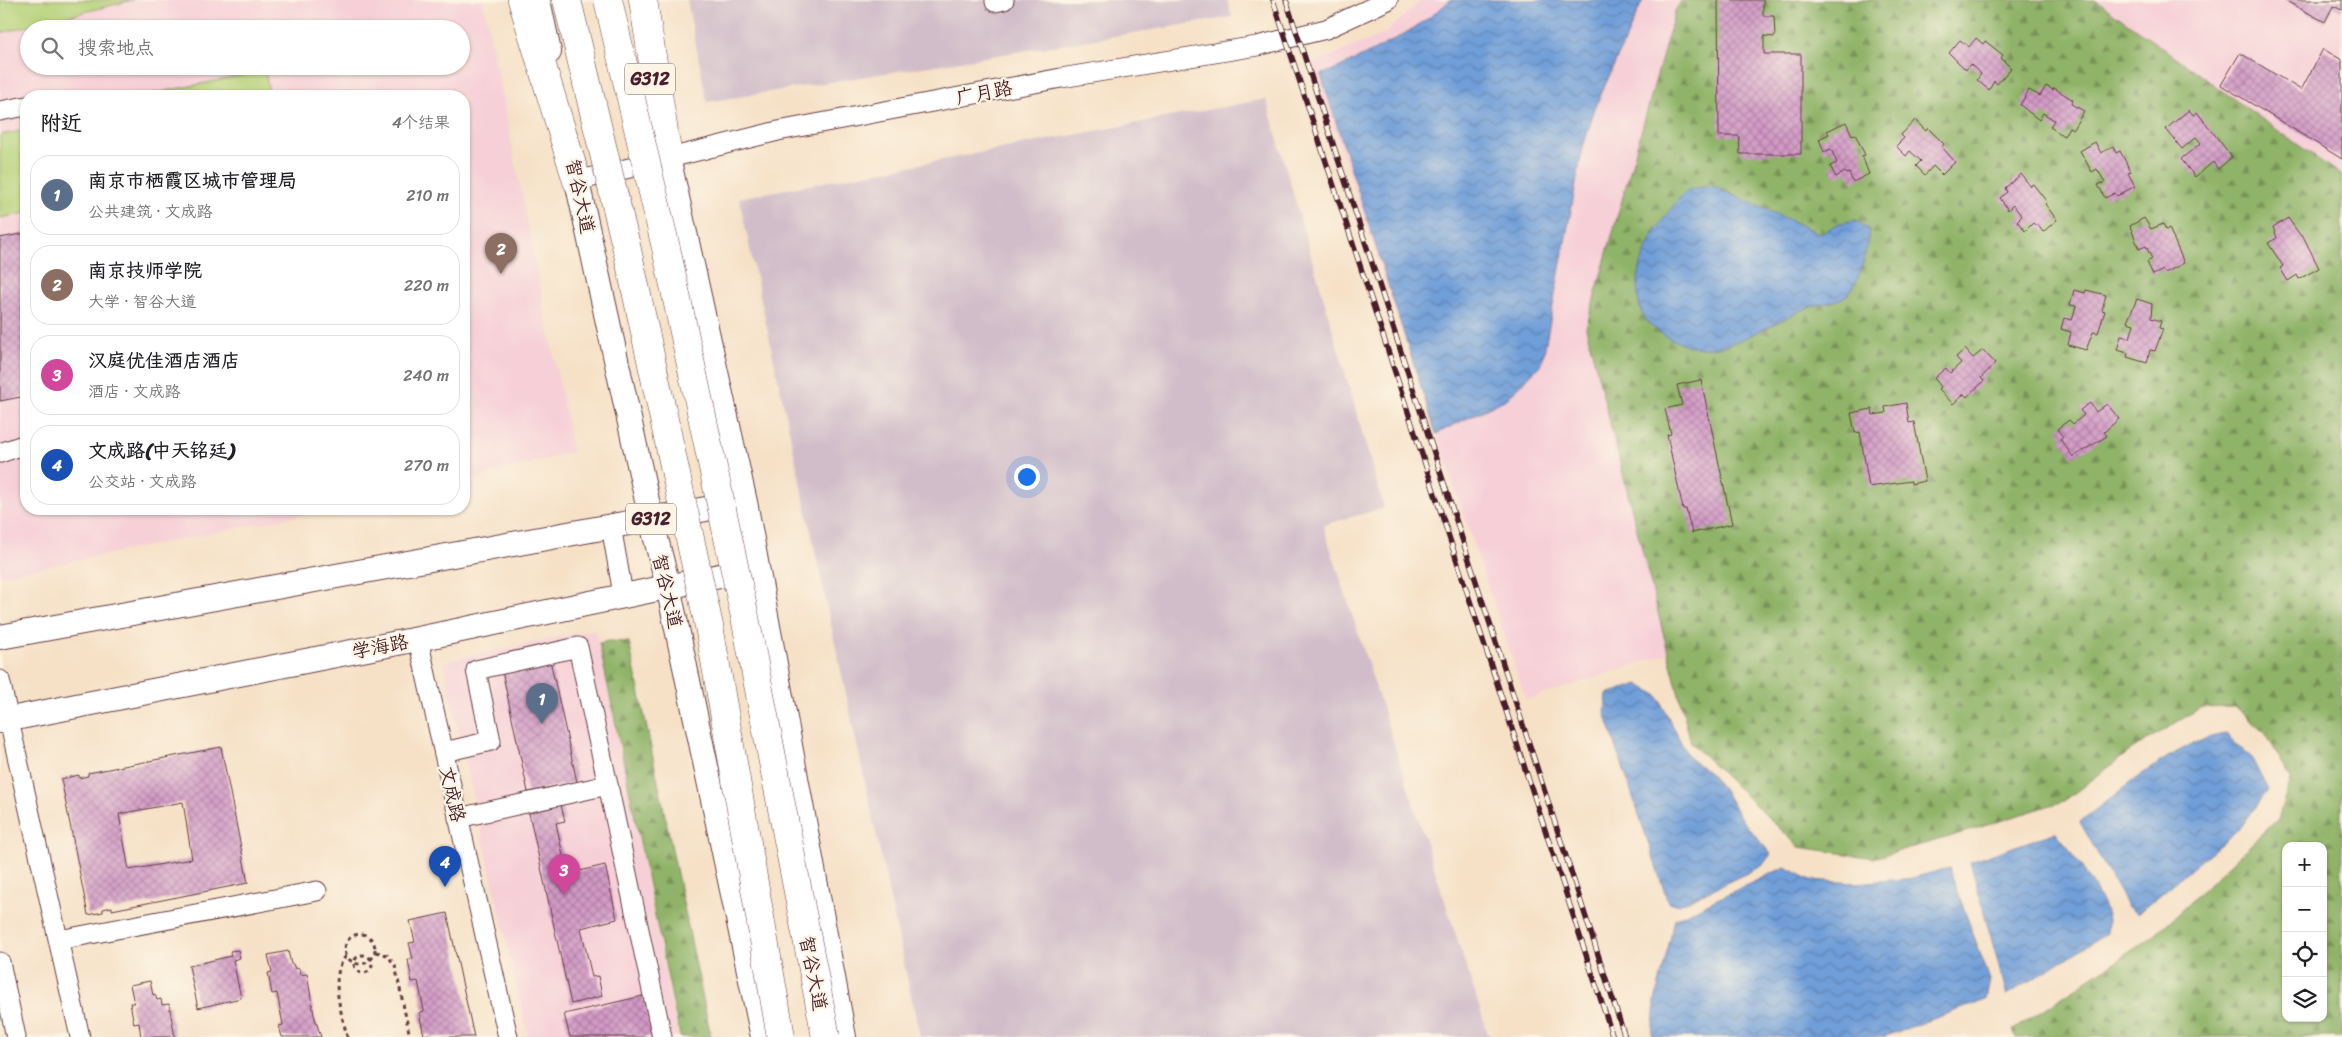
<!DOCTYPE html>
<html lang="zh">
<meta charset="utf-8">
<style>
:root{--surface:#fff;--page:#f2f2f2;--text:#202124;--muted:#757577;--line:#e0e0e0;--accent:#b45309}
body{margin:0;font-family:Sriracha,"LXGW WenKai TC",sans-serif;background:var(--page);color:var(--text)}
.controls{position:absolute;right:15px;bottom:15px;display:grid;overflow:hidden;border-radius:10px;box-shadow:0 1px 4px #0004}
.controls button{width:45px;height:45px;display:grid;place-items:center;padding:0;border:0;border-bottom:1px solid var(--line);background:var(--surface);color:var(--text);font:25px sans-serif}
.you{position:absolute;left:1026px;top:476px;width:18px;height:18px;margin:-12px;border:4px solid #fff;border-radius:50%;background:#1a73e8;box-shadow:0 0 0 8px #1a73e833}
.badge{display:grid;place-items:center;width:32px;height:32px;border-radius:50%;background:var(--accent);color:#fff;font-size:16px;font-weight:700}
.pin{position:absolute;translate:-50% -41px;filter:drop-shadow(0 1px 2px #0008)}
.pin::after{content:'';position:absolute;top:26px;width:18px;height:15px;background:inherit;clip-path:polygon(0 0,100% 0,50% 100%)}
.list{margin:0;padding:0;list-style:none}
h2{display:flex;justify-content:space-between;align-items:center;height:65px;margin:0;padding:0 20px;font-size:21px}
h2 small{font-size:16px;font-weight:400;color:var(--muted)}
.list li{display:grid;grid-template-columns:32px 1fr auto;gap:15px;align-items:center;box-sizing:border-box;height:80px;margin:0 10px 10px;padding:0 10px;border:1px solid var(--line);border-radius:20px}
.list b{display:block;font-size:19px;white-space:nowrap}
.list p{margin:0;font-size:16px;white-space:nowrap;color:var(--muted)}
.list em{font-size:16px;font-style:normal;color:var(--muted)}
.icon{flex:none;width:28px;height:28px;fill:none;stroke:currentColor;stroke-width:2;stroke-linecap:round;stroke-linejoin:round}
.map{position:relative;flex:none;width:2342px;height:1037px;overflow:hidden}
.search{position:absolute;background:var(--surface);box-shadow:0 1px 4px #0004;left:20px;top:20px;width:450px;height:55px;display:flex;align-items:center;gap:12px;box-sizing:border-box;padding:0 18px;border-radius:28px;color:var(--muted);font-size:19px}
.panel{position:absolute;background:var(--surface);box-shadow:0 1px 4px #0004;left:20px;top:90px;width:450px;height:425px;border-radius:20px}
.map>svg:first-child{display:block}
.built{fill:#f6cfd7;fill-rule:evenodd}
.industrial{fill:#d1bdc9}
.grass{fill:#b4d178;stroke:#7f7852}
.forest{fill:url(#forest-firs);stroke:#6c694a;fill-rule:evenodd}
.water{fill:url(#water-waves);stroke:#5d5e82}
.building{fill:url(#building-cross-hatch);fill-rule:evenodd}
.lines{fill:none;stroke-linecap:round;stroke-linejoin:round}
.minor-casing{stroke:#643c42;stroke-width:21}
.major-casing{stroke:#643c42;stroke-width:26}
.highway-casing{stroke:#643c42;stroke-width:29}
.path{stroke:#643c42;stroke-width:3;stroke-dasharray:4 4;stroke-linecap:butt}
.minor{stroke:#fff;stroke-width:19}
.major{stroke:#fff;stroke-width:24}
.highway{stroke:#fff;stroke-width:28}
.rail-casing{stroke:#4a1f2b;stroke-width:5.5}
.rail{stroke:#fcf5e5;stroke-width:4;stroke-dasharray:11;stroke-linecap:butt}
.highway-bridge-casing{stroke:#643c42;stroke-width:29;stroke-linecap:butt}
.highway-bridge{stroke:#fff;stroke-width:28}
.labels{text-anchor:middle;stroke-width:4.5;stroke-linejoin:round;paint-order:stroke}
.shield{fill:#fcf5e5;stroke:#7f5f63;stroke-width:1}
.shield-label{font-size:18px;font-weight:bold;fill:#4a1f2b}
.street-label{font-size:19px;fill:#4a1f2b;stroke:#fcf5e5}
</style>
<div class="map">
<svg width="2342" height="1037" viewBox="0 0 2342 1037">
<defs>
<pattern id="forest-firs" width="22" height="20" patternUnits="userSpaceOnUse" patternTransform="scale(1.25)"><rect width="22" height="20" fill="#8fb368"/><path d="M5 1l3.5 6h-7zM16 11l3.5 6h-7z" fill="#779156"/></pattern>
<pattern id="water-waves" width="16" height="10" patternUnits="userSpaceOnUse" patternTransform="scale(1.25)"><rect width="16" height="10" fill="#709ed8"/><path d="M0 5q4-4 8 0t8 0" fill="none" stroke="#5e80af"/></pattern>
<pattern id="building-cross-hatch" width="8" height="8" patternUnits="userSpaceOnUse" patternTransform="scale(1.25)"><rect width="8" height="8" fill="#d29ac6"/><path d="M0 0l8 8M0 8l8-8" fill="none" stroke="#ac7da1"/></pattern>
</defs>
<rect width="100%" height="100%" fill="#fcf5e5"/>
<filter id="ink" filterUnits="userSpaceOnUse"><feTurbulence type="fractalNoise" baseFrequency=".02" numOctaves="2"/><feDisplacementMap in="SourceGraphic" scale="10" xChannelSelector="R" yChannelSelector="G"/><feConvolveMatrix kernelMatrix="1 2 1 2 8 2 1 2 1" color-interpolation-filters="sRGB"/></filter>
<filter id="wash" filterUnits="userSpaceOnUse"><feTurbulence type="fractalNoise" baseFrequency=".0096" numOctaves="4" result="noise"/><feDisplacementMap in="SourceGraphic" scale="20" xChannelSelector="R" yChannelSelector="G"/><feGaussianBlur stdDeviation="1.12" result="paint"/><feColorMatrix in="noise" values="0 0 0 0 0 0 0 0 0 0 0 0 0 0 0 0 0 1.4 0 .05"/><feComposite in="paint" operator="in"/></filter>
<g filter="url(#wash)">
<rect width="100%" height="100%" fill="#f6e1c7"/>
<!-- built -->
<g class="built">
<path d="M0,0H483L573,452L464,481V96H26V509H331L0,576ZM29,29H461V66H29Z"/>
<path d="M1421,0H2342V378L2004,543L1526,700L1312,64L1386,33Z"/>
<path d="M595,629L678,1037H528L443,662Z"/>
</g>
<!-- industrial -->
<g class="industrial">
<path d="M687,0H1227L1232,17L707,102Z"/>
<path d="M1266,99L1384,508L1323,525L1489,1037H920L739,198Z"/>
</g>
<!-- grass -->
<g class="grass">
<path d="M0,0H133L0,33Z"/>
<path d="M265,71L270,96H141Z"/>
<path d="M26,130V213L0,218V135Z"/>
</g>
<!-- forest -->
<g class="forest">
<path d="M1682,0H2095L2342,176V1037H2016L2013,1030L2155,935L2278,819L2291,779L2266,734L2235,707L2200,708L2130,751L2064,801L1949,837L1874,858L1799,847L1691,743L1586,328L1675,11ZM2286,846H2323V1018H2286Z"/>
<path d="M609,641L629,642L711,1037H680L599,643Z"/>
</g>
<!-- water -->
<g class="water">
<path d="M1450,0H1643L1595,108L1583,147L1542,363L1508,398L1436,434L1321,75C1360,59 1421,29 1450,0Z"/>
<path d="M1713,186L1821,234L1837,224L1856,220L1869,230C1867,248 1861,281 1848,294C1838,304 1817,303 1805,309C1779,320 1733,349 1706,348C1684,348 1648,332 1641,310C1633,287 1640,263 1649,243C1655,231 1676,199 1687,191C1693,187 1706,187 1713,186Z"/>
<path d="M1638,684L1657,695L1689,758L1707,771L1723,789L1742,820L1771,854L1762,866L1679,905L1668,902L1605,713L1607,694Z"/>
<path d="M2226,734L2252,759L2268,790L2241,827L2137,914L2127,906L2080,822C2119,792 2176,741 2226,734Z"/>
<path d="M2056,832C2071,850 2106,899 2108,921C2108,925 2107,930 2107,933L2007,995L1970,862Z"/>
<path d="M1785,867L1811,880L1856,883L1912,878L1949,868L1990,980L1986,1000L1883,1037H1652L1655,1001L1675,919Z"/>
</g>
<g id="blocks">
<!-- building -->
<g class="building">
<path d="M1718,0H1763V16H1774L1775,37L1764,36V54H1801V154H1740L1739,136H1719Z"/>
<path d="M2284,0H2342V10L2333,6L2325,22Z"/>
<path d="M1976,38L1983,44L1985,41L2003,55L2001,58L2011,68L1997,84L1994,81L1989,90L1977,80L1981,74L1970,64L1966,70L1949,53L1960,40L1969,47Z"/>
<path d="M2323,49L2342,60V159L2221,85L2240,53L2301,90Z"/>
<path d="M2046,86L2053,90L2054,88L2073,100L2071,104L2084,111L2073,129L2069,127L2064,136L2050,127L2054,120L2043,113L2039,120L2020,105L2029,90L2040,96Z"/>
<path d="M2189,110L2193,115L2197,112L2232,157L2218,169L2213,162L2195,177L2181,159L2201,143L2196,137L2182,149L2166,129Z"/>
<path d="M1915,120L1926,131L1928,128L1944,144L1942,147L1955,162L1942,175L1933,166L1925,175L1916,166L1921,161L1910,151L1906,156L1896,146L1904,138L1901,135Z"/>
<path d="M1846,122L1852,135L1855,134L1865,155L1862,156L1869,174L1853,182L1849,173L1847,174L1845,172L1836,177L1830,166L1837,163L1831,149L1824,152L1819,139L1829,134L1827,131Z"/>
<path d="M2095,142L2101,153L2113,146L2116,153L2120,151L2131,172L2128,173L2135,186L2117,196L2115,193L2105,198L2098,185L2105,182L2097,169L2092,172L2080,151Z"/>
<path d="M2021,174L2030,186L2033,184L2047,202L2045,204L2057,220L2043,232L2037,224L2036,226L2033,223L2025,231L2017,221L2022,216L2013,205L2008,210L2000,198L2007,192L2005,188Z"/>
<path d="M2144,218L2151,229L2163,224L2166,230L2169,228L2184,263L2165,273L2163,270L2153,275L2147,262L2152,259L2146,246L2139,249L2130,226Z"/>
<path d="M2288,218L2300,235L2302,234L2319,268L2299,279L2297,275L2288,281L2280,268L2283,266L2268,243L2277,238L2273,227Z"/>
<path d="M26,233V396L0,401V238Z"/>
<path d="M2074,290L2085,293L2086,290L2106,295L2102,310L2105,311L2098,333L2093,332L2086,350L2068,345L2071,332L2061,329L2064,318L2072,320L2076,306L2070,305Z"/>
<path d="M2137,299L2152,304L2151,318L2161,321L2159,328L2163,329L2155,351L2150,350L2147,363L2127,357L2128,353L2117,350L2121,336L2130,338L2134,324L2127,322Z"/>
<path d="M1965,349L1973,358L1983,350L1995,363L1981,378L1984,381L1967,397L1964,394L1953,404L1939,389L1941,387L1934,378L1946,368L1950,373L1961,363L1956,357Z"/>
<path d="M1701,380L1732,524L1692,533L1686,509H1683L1667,435L1671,434L1665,409L1682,405L1677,385Z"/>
<path d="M1906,403L1909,423L1914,422L1925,481L1911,484V481L1869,487L1860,432L1855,433L1851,413L1872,409L1873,415L1886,413L1885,407Z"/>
<path d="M2090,403L2096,412L2107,404L2119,419L2104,432L2107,436L2073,457L2060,439L2063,437L2057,429L2069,420L2073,424L2084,415L2080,410Z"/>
<path d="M550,660L577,782L528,792L502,671Z"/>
<path d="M221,747L248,883L112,910V907L103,909V912L88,915L61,779L79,775V778L88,776V773ZM183,802L192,859L129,870L119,814Z"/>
<path d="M561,805L565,821L556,823L567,874L605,865L617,919L581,928L592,977L598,976L602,996L571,1004L529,813Z"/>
<path d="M447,913L474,1037H430L429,1034L424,1035L419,1013L424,1011L418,981L412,982L408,960L413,959L409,943L415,942L410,921Z"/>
<path d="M238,950L240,958L233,960L241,998L198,1008L189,966L231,956L230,951Z"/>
<path d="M288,951L291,964H293L295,969L299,968L300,975L307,974L314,1015L321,1037H282L279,1026L283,1025L277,993L272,994L268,973L272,972L268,955Z"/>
<path d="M150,981L153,995L155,994L157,1000L161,999L162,1005L169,1004L175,1037H141L139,1023L134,1024L130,1003H134L130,985Z"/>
<path d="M643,996L652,1037H570L564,1014Z"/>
</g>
</g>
</g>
<g filter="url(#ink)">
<use href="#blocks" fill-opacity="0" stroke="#643c42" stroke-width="1"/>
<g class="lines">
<!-- minor casing -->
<g class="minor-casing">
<g id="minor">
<path d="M995,0V2L1004,0"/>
<path d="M0,111L26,106"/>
<path d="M577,181L778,131L1061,78L1257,46L1326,29L1388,0"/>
<path d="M0,453L26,444"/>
<path d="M611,526L623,594"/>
<path d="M418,639L508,1037"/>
<path d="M0,680L80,1037"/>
<path d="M444,752L491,741L476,670L578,647L608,785L458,818"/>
<path d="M608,785L662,1037"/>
<path d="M59,940L317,891"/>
<path d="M0,962L16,1037"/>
</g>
</g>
<!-- major casing -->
<g class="major-casing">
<g id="major">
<path d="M538,0L549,52"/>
<path d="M664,139L745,502L844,1037"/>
<path d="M573,163L651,519L668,586L763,1037"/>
<path d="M0,637L739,503"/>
<path d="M0,721L418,639L753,569"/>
</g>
</g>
<!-- highway casing -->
<g class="highway-casing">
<g id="highway">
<path d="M522,0L577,181"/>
<path d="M643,0L668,157"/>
</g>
</g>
<!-- path -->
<g class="path">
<circle cx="360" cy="949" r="15"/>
<path d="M376,952L387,955L395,965L410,1037"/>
<circle cx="363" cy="964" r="9"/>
<path d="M346,956C328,978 342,1012 347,1037"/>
</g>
<!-- minor -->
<use href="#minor" class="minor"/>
<!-- major -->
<use href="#major" class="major"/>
<!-- highway -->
<use href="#highway" class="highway"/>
<!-- rail casing -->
<g class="rail-casing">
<g id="rail">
<path d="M1273,0L1613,1037"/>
<path d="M1286,0L1625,1037"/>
</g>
</g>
<!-- rail -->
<use href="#rail" class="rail"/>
<!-- highway-bridge casing -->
<g class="highway-bridge-casing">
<g id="highway-bridge">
<path d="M567,0L628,254L709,626L781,1037"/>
<path d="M608,0L666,248L745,617L826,1037"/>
</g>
</g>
<!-- highway-bridge -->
<use href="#highway-bridge" class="highway-bridge"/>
</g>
</g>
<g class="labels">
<!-- shield labels -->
<g class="shield">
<rect x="625" y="63.5" width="50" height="31" rx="4"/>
<rect x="626" y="503.5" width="50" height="31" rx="4"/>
</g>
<g class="shield-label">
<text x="650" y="85">G312</text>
<text x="651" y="525">G312</text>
</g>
<!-- street labels -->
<g class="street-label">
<text transform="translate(984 92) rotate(-11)" y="7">广月路</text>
<text transform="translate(581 196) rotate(78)" y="7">智谷大道</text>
<text transform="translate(668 591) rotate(77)" y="7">智谷大道</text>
<text transform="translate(380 646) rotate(-11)" y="7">学海路</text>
<text transform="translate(453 794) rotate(77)" y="7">文成路</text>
<text transform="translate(814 973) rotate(79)" y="7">智谷大道</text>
</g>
</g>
</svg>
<div class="controls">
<button>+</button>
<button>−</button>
<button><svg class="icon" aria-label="locate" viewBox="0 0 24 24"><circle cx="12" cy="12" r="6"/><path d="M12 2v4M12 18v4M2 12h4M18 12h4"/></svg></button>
<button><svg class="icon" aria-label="layers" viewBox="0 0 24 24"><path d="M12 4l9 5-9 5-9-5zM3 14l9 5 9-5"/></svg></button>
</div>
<div class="you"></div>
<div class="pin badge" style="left:542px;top:724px;background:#5c6f8a">1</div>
<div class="pin badge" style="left:501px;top:274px;background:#8d6e63">2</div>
<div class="pin badge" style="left:564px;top:895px;background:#d1479c">3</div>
<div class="pin badge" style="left:445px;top:887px;background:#1a4fb4">4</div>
<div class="search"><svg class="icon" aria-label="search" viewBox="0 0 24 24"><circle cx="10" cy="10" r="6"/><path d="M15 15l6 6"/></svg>搜索地点</div>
<section class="panel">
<h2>附近<small>4个结果</small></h2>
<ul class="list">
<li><span class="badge" style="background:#5c6f8a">1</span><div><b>南京市栖霞区城市管理局</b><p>公共建筑 · 文成路</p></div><em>210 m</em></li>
<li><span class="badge" style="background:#8d6e63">2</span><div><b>南京技师学院</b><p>大学 · 智谷大道</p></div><em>220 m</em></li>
<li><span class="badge" style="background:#d1479c">3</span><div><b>汉庭优佳酒店酒店</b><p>酒店 · 文成路</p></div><em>240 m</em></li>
<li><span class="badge" style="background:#1a4fb4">4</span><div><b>文成路(中天铭廷)</b><p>公交站 · 文成路</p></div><em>270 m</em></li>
</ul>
</section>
</div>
